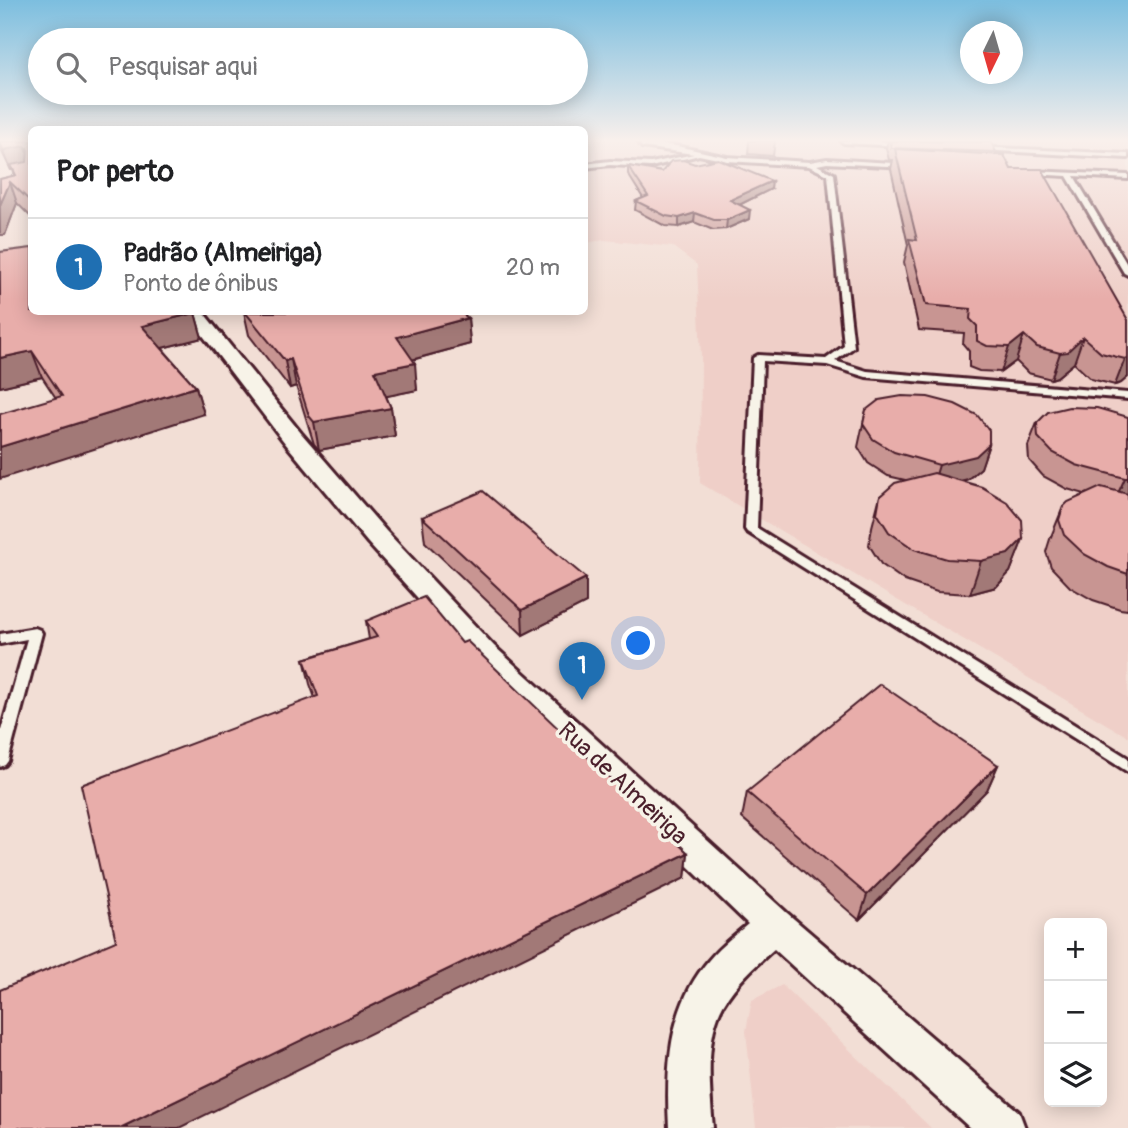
<!DOCTYPE html>
<html lang="pt">
<meta charset="utf-8">
<style>
:root{--surface:#fff;--page:#f2f2f2;--text:#202124;--muted:#757577;--line:#e0e0e0;--accent:#1f6fb2}
body{margin:0;font-family:Pangolin,sans-serif;background:var(--page);color:var(--text)}
.controls{position:absolute;right:21px;bottom:21px;display:grid;overflow:hidden;border-radius:10px;box-shadow:0 4px 18px #0003}
.controls button{width:63px;height:63px;display:grid;place-items:center;padding:0;border:0;border-bottom:2px solid var(--line);background:var(--surface);color:var(--text);font:35px sans-serif}
.compass{position:absolute;left:960px;top:21px;width:63px;height:63px;border-radius:50%;background:var(--surface);box-shadow:0 4px 18px #0003;rotate:185deg}
.you{position:absolute;left:639px;top:644px;width:24px;height:24px;margin:-18px;border:5px solid #fff;border-radius:50%;background:#1a73e8;box-shadow:0 0 0 10px #1a73e833}
.badge{display:grid;place-items:center;width:46px;height:46px;border-radius:50%;background:var(--accent);color:#fff;font-size:23px;font-weight:700}
.pin{position:absolute;translate:-50% -58px;filter:drop-shadow(0 2px 4px #0008)}
.pin::after{content:'';position:absolute;top:37px;width:24px;height:21px;background:inherit;clip-path:polygon(0 0,100% 0,50% 100%)}
.list{margin:0;padding:0;list-style:none}
h2{display:flex;justify-content:space-between;align-items:center;height:91px;margin:0;padding:0 28px;font-size:30px}
h2 small{font-size:23px;font-weight:400;color:var(--muted)}
.list li{display:grid;grid-template-columns:46px 1fr auto;gap:21px;align-items:center;box-sizing:border-box;height:98px;padding:0 28px;border-top:2px solid var(--line)}
.list b{display:block;font-size:26px;white-space:nowrap}
.list p{margin:0;font-size:23px;white-space:nowrap;color:var(--muted)}
.list em{font-size:23px;font-style:normal;color:var(--muted)}
.icon{flex:none;width:38px;height:38px;fill:none;stroke:currentColor;stroke-width:2;stroke-linecap:round;stroke-linejoin:round}
.map{position:relative;flex:none;width:1128px;height:1128px;overflow:hidden}
.search{position:absolute;background:var(--surface);box-shadow:0 4px 18px #0003;left:28px;top:28px;width:560px;height:77px;display:flex;align-items:center;gap:18px;box-sizing:border-box;padding:0 24px;border-radius:38px;color:var(--muted);font-size:26px}
.panel{position:absolute;background:var(--surface);box-shadow:0 4px 18px #0003;left:28px;top:126px;width:560px;height:189px;border-radius:10px}
.map>svg:first-child{display:block}
.built{fill:#efcfc8}
.lines{fill:none;stroke-linecap:round;stroke-linejoin:round}
.lane-casing{stroke:#4a1f2b;stroke-width:6}
.street-casing{stroke:#4a1f2b;stroke-width:6}
.lane{fill:#f7f3e8;fill-rule:evenodd}
.street{fill:#f7f3e8;fill-rule:evenodd}
.wall{fill:#c89592;stroke:#4a1f2b;stroke-width:2}
.shaded-wall{fill:#a27977;stroke:#4a1f2b;stroke-width:2}
.building{fill:#e8adaa;stroke:#4a1f2b;stroke-width:2}
.labels{text-anchor:middle;stroke-width:7;stroke-linejoin:round;paint-order:stroke}
.near-street-label{font-size:24px;fill:#4a1f2b;stroke:#f7f3e8}
</style>
<div class="map">
<svg width="1128" height="1128" viewBox="0 0 1128 1128">
<rect width="100%" height="100%" fill="#f2ded5"/>
<filter id="ink" filterUnits="userSpaceOnUse"><feTurbulence type="fractalNoise" baseFrequency=".0143" numOctaves="2"/><feDisplacementMap in="SourceGraphic" scale="14" xChannelSelector="R" yChannelSelector="G"/><feConvolveMatrix kernelMatrix="1 2 1 2 8 2 1 2 1" color-interpolation-filters="sRGB"/></filter>
<g filter="url(#ink)">
<!-- built -->
<g class="built">
<path d="M585,141H1128V737L700,483L701,357L697,265L673,247L604,240L585,243Z"/>
<path d="M782,985L931,1128H756L746,1031L752,1000Z"/>
</g>
<g class="lines">
<!-- lane casing -->
<g class="lane-casing">
<g id="lane">
<path d="M638,141L677,146L727,157L810,162L827,159L909,164V166L907,167L827,163L817,165L834,174L854,347L835,361L867,371L1128,393V399L866,377L827,365L763,361L757,528L1128,758V772L747,532L745,529L753,358L758,355L826,359L844,346L828,175L809,166L727,161L699,155L651,167L610,165L584,168V164L610,161L651,163L694,154L642,147Z"/>
<path d="M841,141H880L906,144L903,146L844,143Z"/>
<path d="M979,147L1128,154V158L981,150Z"/>
<path d="M1029,171L1128,175V179L1074,176L1128,266V275L1124,273L1067,176L1031,174L1028,172Z"/>
<path d="M35,628L40,630L42,633L8,761L5,765L0,767V734L27,639L0,644V634Z"/>
</g>
</g>
<!-- street casing -->
<g class="street-casing">
<path id="street" d="M185,312H203L301,433L386,531L494,646L787,913L1019,1112L1025,1128H970L774,949C755,966 736,983 723,1005C704,1039 710,1091 713,1128H669C666,1072 668,1012 704,966C716,950 732,937 748,924L474,660L368,543L285,443Z"/>
</g>
<!-- lane -->
<use href="#lane" class="lane"/>
<!-- street -->
<use href="#street" class="street"/>
</g>
<!-- wall -->
<g class="wall">
<path d="M0,141H32V218L17,203L5,235L0,179L15,176L13,170H11L0,148Z"/>
<path d="M749,141H775L773,156L748,154Z"/>
<path d="M888,141H984L996,152V154L1011,169L1128,320V377L1121,383L1115,385L1091,379L1074,363L1057,377L1051,379L1028,373L1016,361L1001,372L979,371L969,367V351L963,344L964,333L919,330L904,262L908,245L891,169L893,160H889L886,148Z"/>
<path d="M628,166L662,172L771,189L739,205L749,219L726,229L713,230L694,222L679,227L665,226L635,210L636,201L643,198L628,174Z"/>
<path d="M0,252L195,313L202,338L162,348L196,387L204,414L56,398L42,377L0,387Z"/>
<path d="M244,312H460L468,318L470,344L412,360L417,390L386,396L391,408L395,436L319,450L314,444L296,386L290,388L249,335Z"/>
<path d="M866,410L989,444L981,468L968,479L962,481L1023,539L1010,572L996,587L970,594L937,592L905,581L881,564L869,545L872,527L880,496L905,480L888,476L868,463L858,447Z"/>
<path d="M1128,417V610L1120,609L1093,600L1070,587L1051,567L1046,552L1050,539L1063,507L1085,494L1067,489L1043,476L1029,460L1028,446L1037,423Z"/>
<path d="M422,517L586,578V603L523,635L425,542Z"/>
<path d="M366,621L462,643L688,853L685,878L116,941L315,698L310,684L304,659L369,639Z"/>
<path d="M998,765L987,790L859,920L742,818L747,792Z"/>
</g>
<!-- shaded-wall -->
<g class="shaded-wall">
<path d="M25,146L32,166L11,165L13,170H11L3,150Z"/>
<path d="M772,181L771,189L729,210L730,200Z"/>
<path d="M10,182L17,203L5,235H0V205Z"/>
<path d="M750,210L749,219L726,229L727,220Z"/>
<path d="M695,213L694,222L679,227V218Z"/>
<path d="M195,313L202,338L150,351L142,326Z"/>
<path d="M468,318L470,344L400,363L397,337Z"/>
<path d="M1024,335L1016,361L1001,372L1009,347Z"/>
<path d="M1083,337L1074,363L1057,377L1051,379L1060,353Z"/>
<path d="M32,351L42,377L0,387V358Z"/>
<path d="M1128,358V377L1121,383L1115,385L1125,359Z"/>
<path d="M291,359L296,386L290,388L285,361Z"/>
<path d="M415,363L417,390L378,398L375,371Z"/>
<path d="M196,387L204,414L0,479V447Z"/>
<path d="M391,408L395,436L319,450L314,422Z"/>
<path d="M989,444L981,468L968,479L932,488L939,465Z"/>
<path d="M1125,478H1128V499L1114,502Z"/>
<path d="M1023,539L1010,572L996,587L970,594L981,561Z"/>
<path d="M586,578V603L523,635L522,610Z"/>
<path d="M998,765L987,790L859,920L867,895Z"/>
<path d="M688,853L685,878L179,1128H120Z"/>
</g>
<!-- building -->
<g class="building">
<path d="M0,141H32V203L10,182L0,205V179L16,175L11,165L27,162L28,149L25,146L3,150Z"/>
<path d="M890,141L991,142L996,152L891,148Z"/>
<path d="M895,149L1004,155L1011,169H1042L1128,320V358L1125,359L1101,353L1083,337L1067,352L1060,353L1037,347L1024,335L1009,347L987,346L977,341V326L970,319L971,309L926,305L909,239L917,240Z"/>
<path d="M718,159L772,181L730,200L750,210L727,220H714L695,213L679,218L666,216L636,201L648,196L628,166L662,172L671,161L683,160L695,164Z"/>
<path d="M32,248V312H194L195,313L142,326L196,387L0,447V414L62,396L32,351L0,358V252Z"/>
<path d="M245,312H460L468,318L397,337L415,363L375,371L391,408L314,422L309,416L291,359L285,361Z"/>
<path d="M902,396L928,397L955,404L977,415L989,430V444L976,456L939,465L894,452L873,439L863,424L866,410L879,400Z"/>
<path d="M1069,407L1097,408L1128,417V478H1125L1076,465L1052,452L1038,437L1037,423L1048,412Z"/>
<path d="M934,473L982,487L1007,502L1022,520L1023,539L1008,554L981,561L947,559L914,549L889,532L877,513L880,496L895,483Z"/>
<path d="M1101,487L1128,494V574L1108,567L1084,554L1064,535L1059,520L1063,507L1068,502Z"/>
<path d="M483,491L586,578L522,610L422,517Z"/>
<path d="M424,597L462,643L467,641L688,853L120,1128H0V990L116,941L81,785L318,696L304,659L377,637L366,621Z"/>
<path d="M880,684L998,765L867,895L747,792Z"/>
</g>
</g>
<!-- sky -->
<linearGradient id="sky" x2="0" y2="1"><stop stop-color="#7cbedf"/><stop offset="0.47" stop-color="#f9f0ec"/><stop offset="1" stop-color="#f9f0ec" stop-opacity="0"/></linearGradient>
<rect width="1128" height="299" fill="url(#sky)"/>
<g class="labels">
<!-- near-street labels -->
<g class="near-street-label">
<text transform="translate(623 783) rotate(43)" y="8">Rua de Almeiriga</text>
</g>
</g>
</svg>
<div class="controls">
<button>+</button>
<button>−</button>
<button><svg class="icon" aria-label="layers" viewBox="0 0 24 24"><path d="M12 4l9 5-9 5-9-5zM3 14l9 5 9-5"/></svg></button>
</div>
<svg class="compass" viewBox="-18 -18 36 36"><path d="M0-13l5 13h-10z" fill="#e53935"/><path d="M0 13l5-13h-10z" fill="#757577"/></svg>
<div class="you"></div>
<div class="pin badge" style="left:582px;top:700px">1</div>
<div class="search"><svg class="icon" aria-label="search" viewBox="0 0 24 24"><circle cx="10" cy="10" r="6"/><path d="M15 15l6 6"/></svg>Pesquisar aqui</div>
<section class="panel">
<h2>Por perto<small></small></h2>
<ul class="list">
<li><span class="badge">1</span><div><b>Padrão (Almeiriga)</b><p>Ponto de ônibus</p></div><em>20 m</em></li>
</ul>
</section>
</div>
